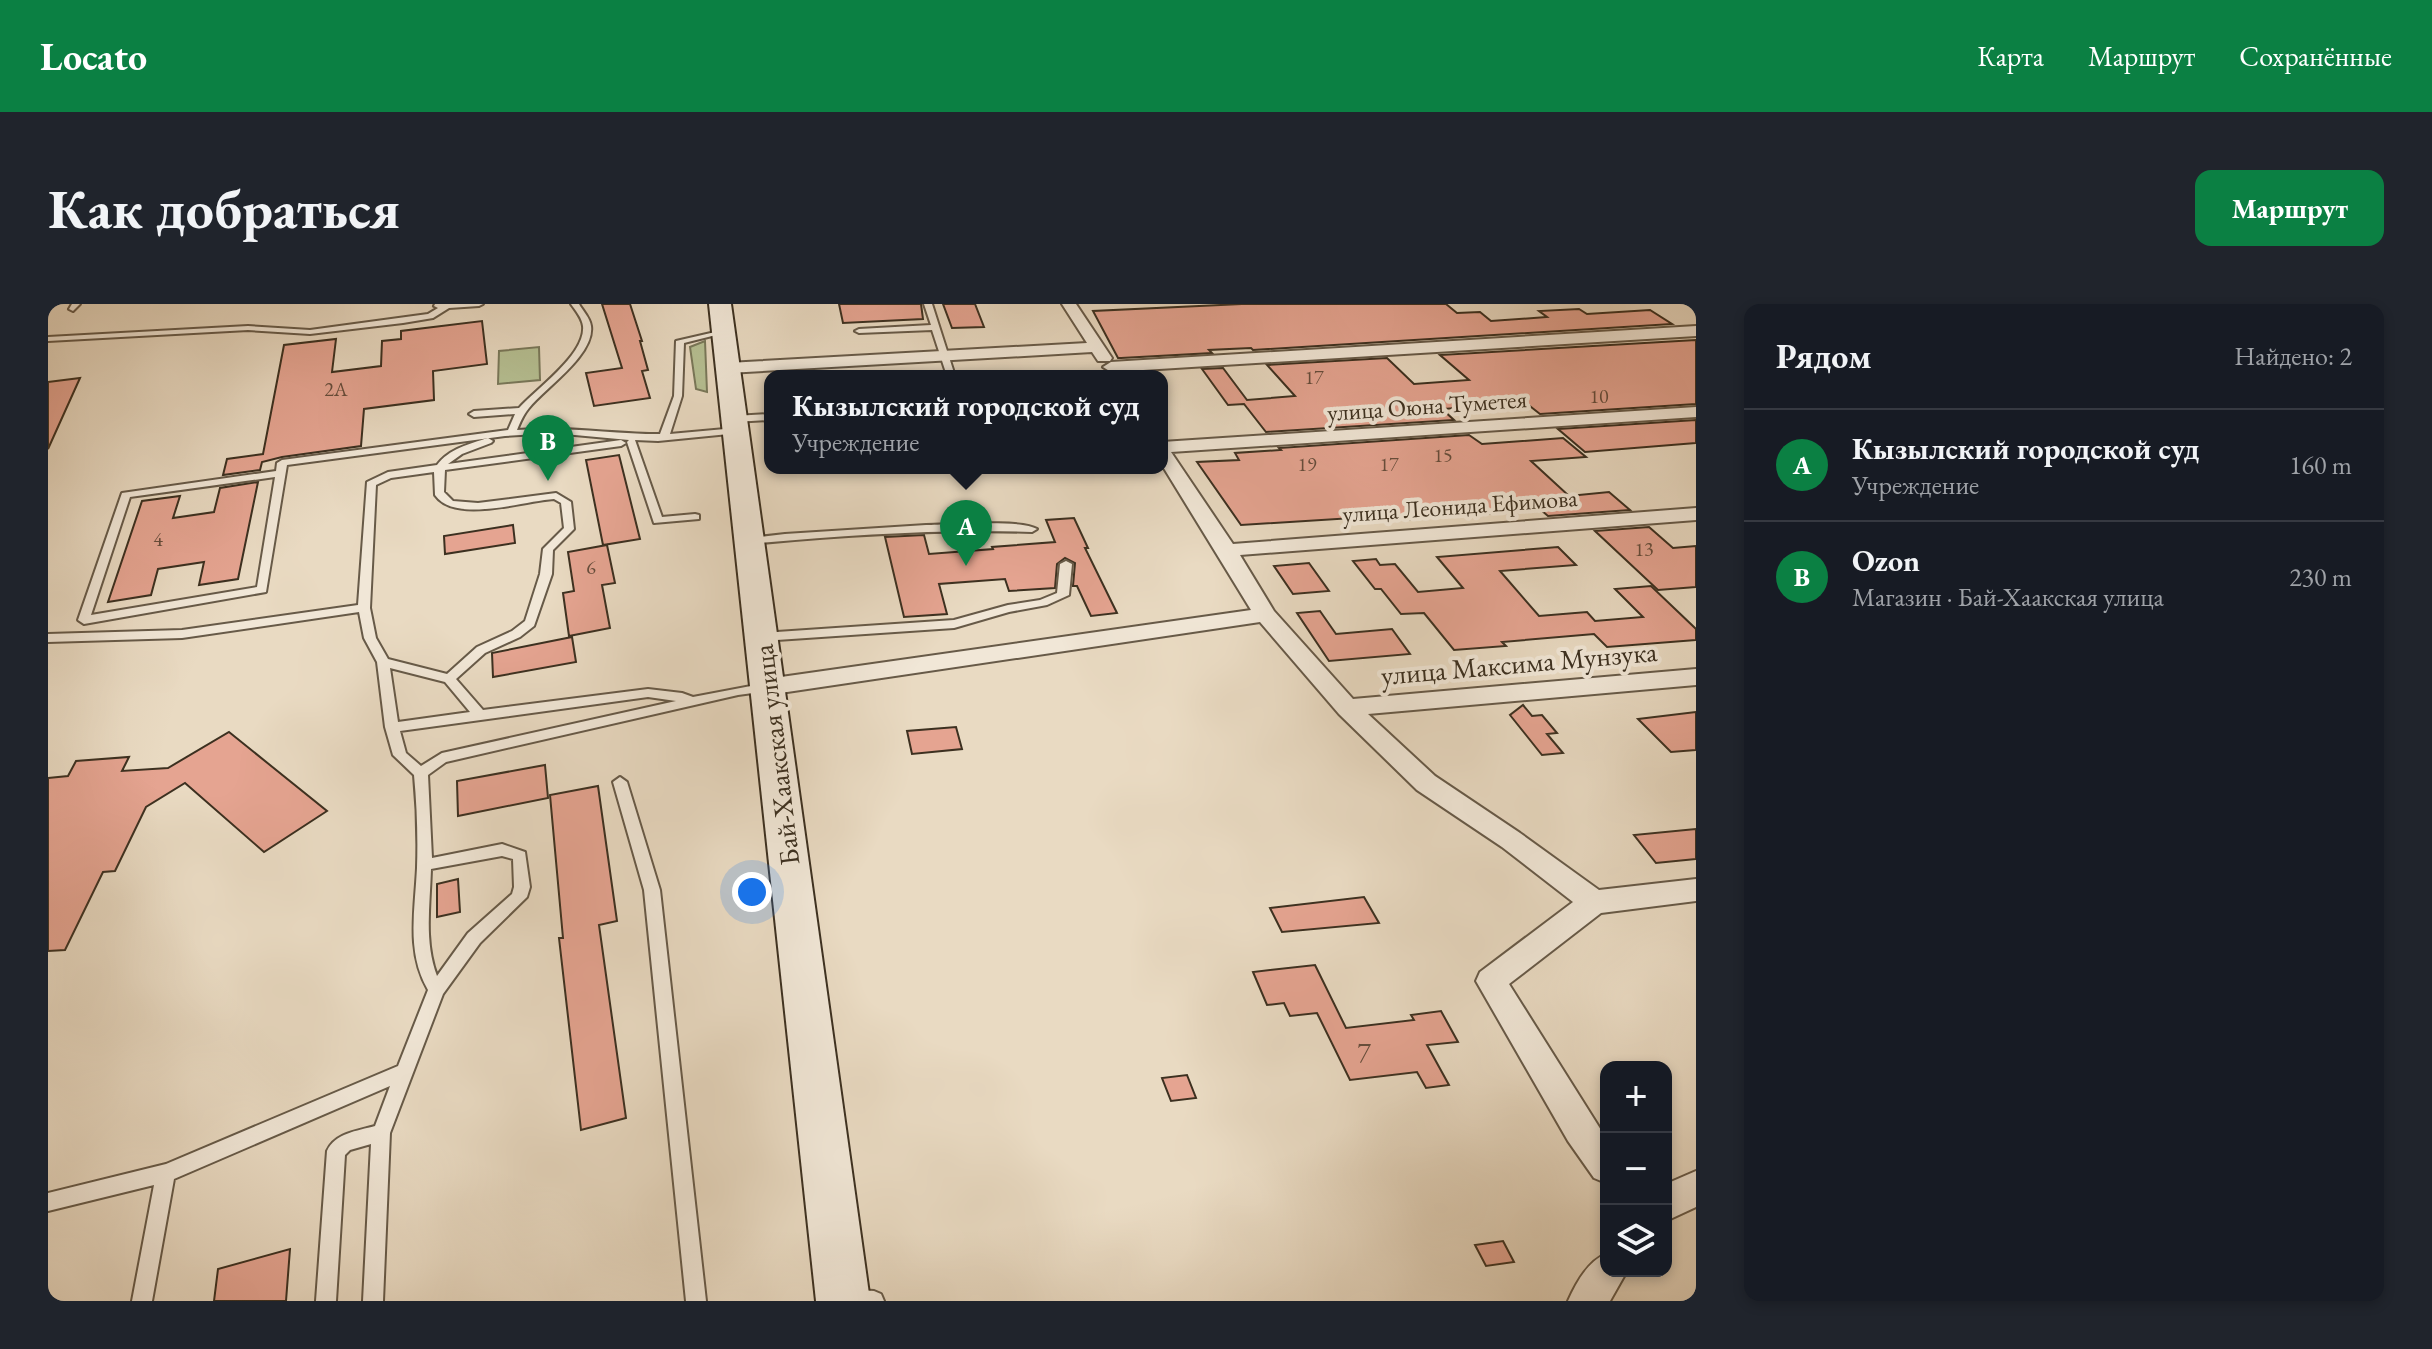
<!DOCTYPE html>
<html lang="ru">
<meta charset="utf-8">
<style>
:root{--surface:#171b24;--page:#20242c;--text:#f1f3f6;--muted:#9ea1a6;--line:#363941;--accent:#0b8043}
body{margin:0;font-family:"EB Garamond",serif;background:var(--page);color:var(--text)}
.controls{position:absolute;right:24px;bottom:24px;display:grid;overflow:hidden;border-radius:16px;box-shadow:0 4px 12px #0003}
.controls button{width:72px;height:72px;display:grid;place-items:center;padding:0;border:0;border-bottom:2px solid var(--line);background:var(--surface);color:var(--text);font:40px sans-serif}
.you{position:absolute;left:704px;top:588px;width:28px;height:28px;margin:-20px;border:6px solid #fff;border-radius:50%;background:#1a73e8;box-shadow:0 0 0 12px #1a73e833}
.badge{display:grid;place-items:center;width:52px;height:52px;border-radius:50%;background:var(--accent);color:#fff;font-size:26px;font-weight:700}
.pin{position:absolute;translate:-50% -66px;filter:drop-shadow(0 2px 4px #0008)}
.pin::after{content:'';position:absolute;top:42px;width:28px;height:24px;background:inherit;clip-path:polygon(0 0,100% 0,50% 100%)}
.popup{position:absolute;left:716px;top:66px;width:404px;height:104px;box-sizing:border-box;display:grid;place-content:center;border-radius:16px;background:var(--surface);filter:drop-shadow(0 2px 6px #0005);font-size:26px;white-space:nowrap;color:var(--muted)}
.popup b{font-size:30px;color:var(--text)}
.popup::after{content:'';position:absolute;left:50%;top:100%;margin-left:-16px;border:16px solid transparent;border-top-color:var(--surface)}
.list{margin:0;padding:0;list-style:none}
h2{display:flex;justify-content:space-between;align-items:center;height:104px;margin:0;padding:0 32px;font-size:34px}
h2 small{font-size:26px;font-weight:400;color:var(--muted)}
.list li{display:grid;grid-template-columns:52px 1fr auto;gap:24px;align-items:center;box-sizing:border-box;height:112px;padding:0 32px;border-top:2px solid var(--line)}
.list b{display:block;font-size:30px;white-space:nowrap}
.list p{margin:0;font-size:26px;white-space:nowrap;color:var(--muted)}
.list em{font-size:26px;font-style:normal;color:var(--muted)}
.icon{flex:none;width:44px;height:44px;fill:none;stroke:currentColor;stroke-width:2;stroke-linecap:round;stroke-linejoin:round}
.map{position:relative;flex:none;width:1648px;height:997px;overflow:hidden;border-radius:16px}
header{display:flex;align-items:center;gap:48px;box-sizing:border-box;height:112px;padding:0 40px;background:var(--accent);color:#fff}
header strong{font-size:38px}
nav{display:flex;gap:44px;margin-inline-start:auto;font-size:28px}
.intro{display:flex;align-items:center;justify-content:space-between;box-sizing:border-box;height:192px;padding:0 48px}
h1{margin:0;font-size:56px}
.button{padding:20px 36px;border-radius:16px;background:var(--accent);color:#fff;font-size:28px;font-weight:700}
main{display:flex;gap:48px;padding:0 48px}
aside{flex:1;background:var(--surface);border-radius:16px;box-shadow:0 4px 12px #0003}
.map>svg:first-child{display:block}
.green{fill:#b6c093;stroke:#79785a;stroke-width:2}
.building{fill:#e5a491;stroke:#3c3020;stroke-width:2}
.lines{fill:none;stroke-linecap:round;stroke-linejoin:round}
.service-casing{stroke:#675a48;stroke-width:4}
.minor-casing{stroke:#675a48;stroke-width:4}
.secondary-casing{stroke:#3c3020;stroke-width:4}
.service{fill:#f1e7d7;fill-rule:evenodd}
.minor{fill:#f1e7d7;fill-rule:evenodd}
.secondary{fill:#f1e7d7;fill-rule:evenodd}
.labels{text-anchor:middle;stroke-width:8;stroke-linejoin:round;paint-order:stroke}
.far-number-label{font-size:20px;fill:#664d3c}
.far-street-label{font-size:24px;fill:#3c3020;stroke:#f1e7d7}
.street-label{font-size:28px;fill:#3c3020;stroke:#f1e7d7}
.near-number-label{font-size:28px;fill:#664d3c}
</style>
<header>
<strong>Locato</strong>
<nav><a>Карта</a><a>Маршрут</a><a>Сохранённые</a></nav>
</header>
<div class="intro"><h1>Как добраться</h1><a class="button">Маршрут</a></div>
<main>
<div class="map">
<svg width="1648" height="997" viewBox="0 0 1648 997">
<rect width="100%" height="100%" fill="#e9dac2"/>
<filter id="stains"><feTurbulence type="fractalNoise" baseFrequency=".0025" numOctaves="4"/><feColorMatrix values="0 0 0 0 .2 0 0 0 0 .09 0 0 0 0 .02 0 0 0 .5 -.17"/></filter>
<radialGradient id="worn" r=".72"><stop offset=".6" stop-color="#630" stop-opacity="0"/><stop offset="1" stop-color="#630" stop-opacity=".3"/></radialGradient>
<!-- green -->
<g class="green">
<path d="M657,37L659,88L648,85L642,43Z"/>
<path d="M491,43L492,76L450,80L451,47Z"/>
</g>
<!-- building -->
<g class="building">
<path d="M554,0H582L594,37H592L600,66L594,67L602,94L546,102L538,69L574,64Z"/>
<path d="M791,0H873L875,15L795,19Z"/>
<path d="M895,0H927L936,23L904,24Z"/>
<path d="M1194,0H1398L1409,9L1432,8L1443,17L1499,13L1491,7L1531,5L1539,10L1602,6L1624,20L1205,46L1203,44L1161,46L1164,49L1073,54H1070L1045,7Z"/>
<path d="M434,17L439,60L385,67L386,96L316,105L313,142L234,153L214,158L212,166L175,171L179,155L215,150L236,41L288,35L284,68L333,62L334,37L353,35V27Z"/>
<path d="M1648,36V100L1492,110L1478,99L1394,105L1406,116L1218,128L1196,100L1180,101L1154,65L1175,64L1199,96L1247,92L1219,61L1339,54L1366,80L1421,76L1392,51Z"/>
<path d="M32,74L0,145V78Z"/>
<path d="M1648,116V139L1537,148L1510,125Z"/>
<path d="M1421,131L1434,140L1515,134L1538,153L1483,157L1521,192L1561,188L1582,206L1500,212L1493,206L1356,216L1352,211L1193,221L1149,158L1191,156L1187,149L1233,146L1231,144Z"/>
<path d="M571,151L592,235L555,241L538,156Z"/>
<path d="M210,178L190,275L151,281L156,258L110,265L103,291L60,298L94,197L132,192L125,214L166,208L172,184Z"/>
<path d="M1026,214L1040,244H1037L1069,309L1043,312L1029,282H1025L1027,259L1017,254L1009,260L1007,284L961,287L957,275L891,280L899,310L856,313L837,233L876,231L881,250L945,245L944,243L1007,238L998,216Z"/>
<path d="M465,221L467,239L397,250L396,232Z"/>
<path d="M1601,223L1625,244L1648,242V283L1610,286L1547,227Z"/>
<path d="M559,241L567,279L554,281L562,324L521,332L515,289L526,287L520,248Z"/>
<path d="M1510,243L1528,261L1452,267L1491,312L1539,308L1547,317L1595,313L1567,285L1603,282L1648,325V336L1559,343L1546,330L1454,338L1458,342L1406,346L1376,309L1353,310L1333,285H1327L1305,257L1328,255L1332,261L1347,260L1370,288L1415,284L1389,253Z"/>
<path d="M1261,259L1281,287L1245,290L1226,262Z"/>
<path d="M1272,307L1288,330L1344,325L1362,350L1281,357L1249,309Z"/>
<path d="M524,333L528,358L445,373L444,349Z"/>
<path d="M1475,401L1484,412L1494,411L1509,429L1499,430L1515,449L1494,451L1462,411Z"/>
<path d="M1648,408V446L1623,448L1590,415Z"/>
<path d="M908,423L914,445L864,450L859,427Z"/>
<path d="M181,428L279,507L216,548L137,479L98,503L67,567L55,568L17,646L0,647V474L20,472L28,457L81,453L74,467L120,464Z"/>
<path d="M497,461L500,494L410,512L409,477Z"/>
<path d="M550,482L569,617L551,621L578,814L533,826L511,634H515L502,491Z"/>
<path d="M1648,525V555L1608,559L1586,531Z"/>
<path d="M410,575L412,608L389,613V580Z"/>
<path d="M1316,593L1331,619L1234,628L1222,604Z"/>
<path d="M1267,661L1298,724L1366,716L1363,711L1393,707L1410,738L1379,741L1401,781L1378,784L1369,768L1302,776L1269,709L1242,712L1236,699L1219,701L1205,668Z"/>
<path d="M1139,771L1148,794L1123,797L1114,774Z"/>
<path d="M1455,937L1466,958L1438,962L1427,941Z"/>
<path d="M242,945L238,997H166L170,965Z"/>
</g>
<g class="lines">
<!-- service casing -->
<g class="service-casing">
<g id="service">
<path d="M24,0H32L25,7L21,5Z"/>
<path d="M387,0H435L431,2L401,4L385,14L355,19L262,30L200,26L0,37V33L200,22L262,26L380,10L390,4L386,2Z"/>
<path d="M523,0H531C535,7 542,14 543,22C547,51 497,84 481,104C475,111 472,119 469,126C517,122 564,130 612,130L626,92L628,37L676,26L680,28L636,39L634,92L622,130L688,124L693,127L691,129L610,137L587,136L614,213L647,210L651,211V215L606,219L579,138L581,136L505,129L457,132L239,161L218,288L36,320L30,316L74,189L228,167L229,159L234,156L460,126L467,110L426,113L421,110L426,107L471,104C488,85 538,50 535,22C534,14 528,7 523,0ZM227,173L209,283L43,311L82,193Z"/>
<path d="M876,0H884L907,72H899L884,26L811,29L807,27L811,25L883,21Z"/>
<path d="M722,110V116L686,118L681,115L686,112Z"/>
<path d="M440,134L445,137L443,139L414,150L400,160L573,136L578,139L573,142L397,166L396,188L405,197L430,199L508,189L523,198L526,225L505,246L504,270L486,322L472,333L437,349L408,375L435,406L600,385L634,389L645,393L719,379L725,383L719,387L690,391L398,458L380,471L384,554L454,540L477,548L482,583L479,593L432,639L395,690L342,829L335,997H315L323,840L302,846L297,851L288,997H268L279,847C287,829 309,827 327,822L342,782L126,875L104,997H84L106,881L0,907V889L118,860L350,762L380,686C358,648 367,607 369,564C370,533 369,502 366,471L345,451L337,423L329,358L316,334L311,308L134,334L0,338V330L134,326L310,301L319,178L340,168L389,161C401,145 421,140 440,134ZM386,168L387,191C407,220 475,197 506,195L513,199L516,224L495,245L492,270L477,317L464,327L429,343L399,370L340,355L328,334L322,304L328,181L343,174ZM342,364L397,378L422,408L350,418ZM600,393L628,397L394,449L373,462L358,449L352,427ZM454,552L465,555L466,583L464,590L420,629L389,672C376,638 382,601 383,565Z"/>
<path d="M878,221C900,221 973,215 989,225L984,228C890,225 796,231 702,240L697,237L702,234L737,230Z"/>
<path d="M1018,257L1024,260L1021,291L999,301L961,308L906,324L714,337L708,333L714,329L906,316L960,301L992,296L1009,289L1012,260Z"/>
<path d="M572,473L579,478L612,586L658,997H638L596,586L565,478Z"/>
<path d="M795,985L826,987L833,990L836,997H776L779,990Z"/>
</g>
</g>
<!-- minor casing -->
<g class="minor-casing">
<g id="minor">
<path d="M1014,0H1028L1064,54L1062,57H1050L1044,48L680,69L672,64L680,59L1039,39Z"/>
<path d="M1648,22V32L1063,68L1055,63L1063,58Z"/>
<path d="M1648,103V113L1123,148L1185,240L1648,204V216L1192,251L1226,307L1305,395L1648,365V381L1320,410L1387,472L1472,529L1551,586L1648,575V597L1553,609L1461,680L1558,834V879L1546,874L1520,837L1428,677L1432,668L1525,598L1454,543L1369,486L1291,410L1212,318L719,391L711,388L707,383L711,378L719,375L1203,306L1114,161V138Z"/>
<path d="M1648,867V903L1618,917V880Z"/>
<path d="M1558,950V967H1579L1562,997H1520C1528,979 1540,957 1558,950Z"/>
</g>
</g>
<!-- secondary casing -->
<g class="secondary-casing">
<path id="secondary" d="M661,0H683L822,997H768Z"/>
</g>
<!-- service -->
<use href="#service" class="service"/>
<!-- minor -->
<use href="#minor" class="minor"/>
<!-- secondary -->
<use href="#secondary" class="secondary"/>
</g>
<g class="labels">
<!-- far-number labels -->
<g class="far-number-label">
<text x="1266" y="80">17</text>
<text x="288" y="92">2А</text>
<text x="1551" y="99">10</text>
<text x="1395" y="158">15</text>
<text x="1259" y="167">19</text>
<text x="1341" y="167">17</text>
<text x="110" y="242">4</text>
<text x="1596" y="252">13</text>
<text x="543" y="270">6</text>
</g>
<!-- far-street labels -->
<g class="far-street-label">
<text transform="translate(1379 102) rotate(-4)" y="8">улица Оюна Туметея</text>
<text transform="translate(1412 202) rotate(-4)" y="8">улица Леонида Ефимова</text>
</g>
<!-- street labels -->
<g class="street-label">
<text transform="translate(1471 359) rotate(-5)" y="10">улица Максима Мунзука</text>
<text transform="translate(728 451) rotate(-97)" y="10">Бай-Хаакская улица</text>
</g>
<!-- near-number labels -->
<g class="near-number-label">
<text x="1316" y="758">7</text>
</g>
</g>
<rect width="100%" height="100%" filter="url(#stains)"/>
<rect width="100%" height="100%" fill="url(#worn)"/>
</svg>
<div class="controls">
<button>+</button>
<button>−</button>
<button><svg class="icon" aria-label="layers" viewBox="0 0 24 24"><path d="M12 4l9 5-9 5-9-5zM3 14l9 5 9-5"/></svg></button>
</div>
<div class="you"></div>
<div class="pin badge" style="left:918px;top:262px">A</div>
<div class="popup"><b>Кызылский городской суд</b>Учреждение</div>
<div class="pin badge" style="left:500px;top:177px">B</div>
</div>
<aside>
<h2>Рядом<small>Найдено: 2</small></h2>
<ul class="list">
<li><span class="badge">A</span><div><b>Кызылский городской суд</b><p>Учреждение</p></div><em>160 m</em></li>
<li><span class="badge">B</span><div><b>Ozon</b><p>Магазин · Бай-Хаакская улица</p></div><em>230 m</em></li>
</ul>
</aside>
</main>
